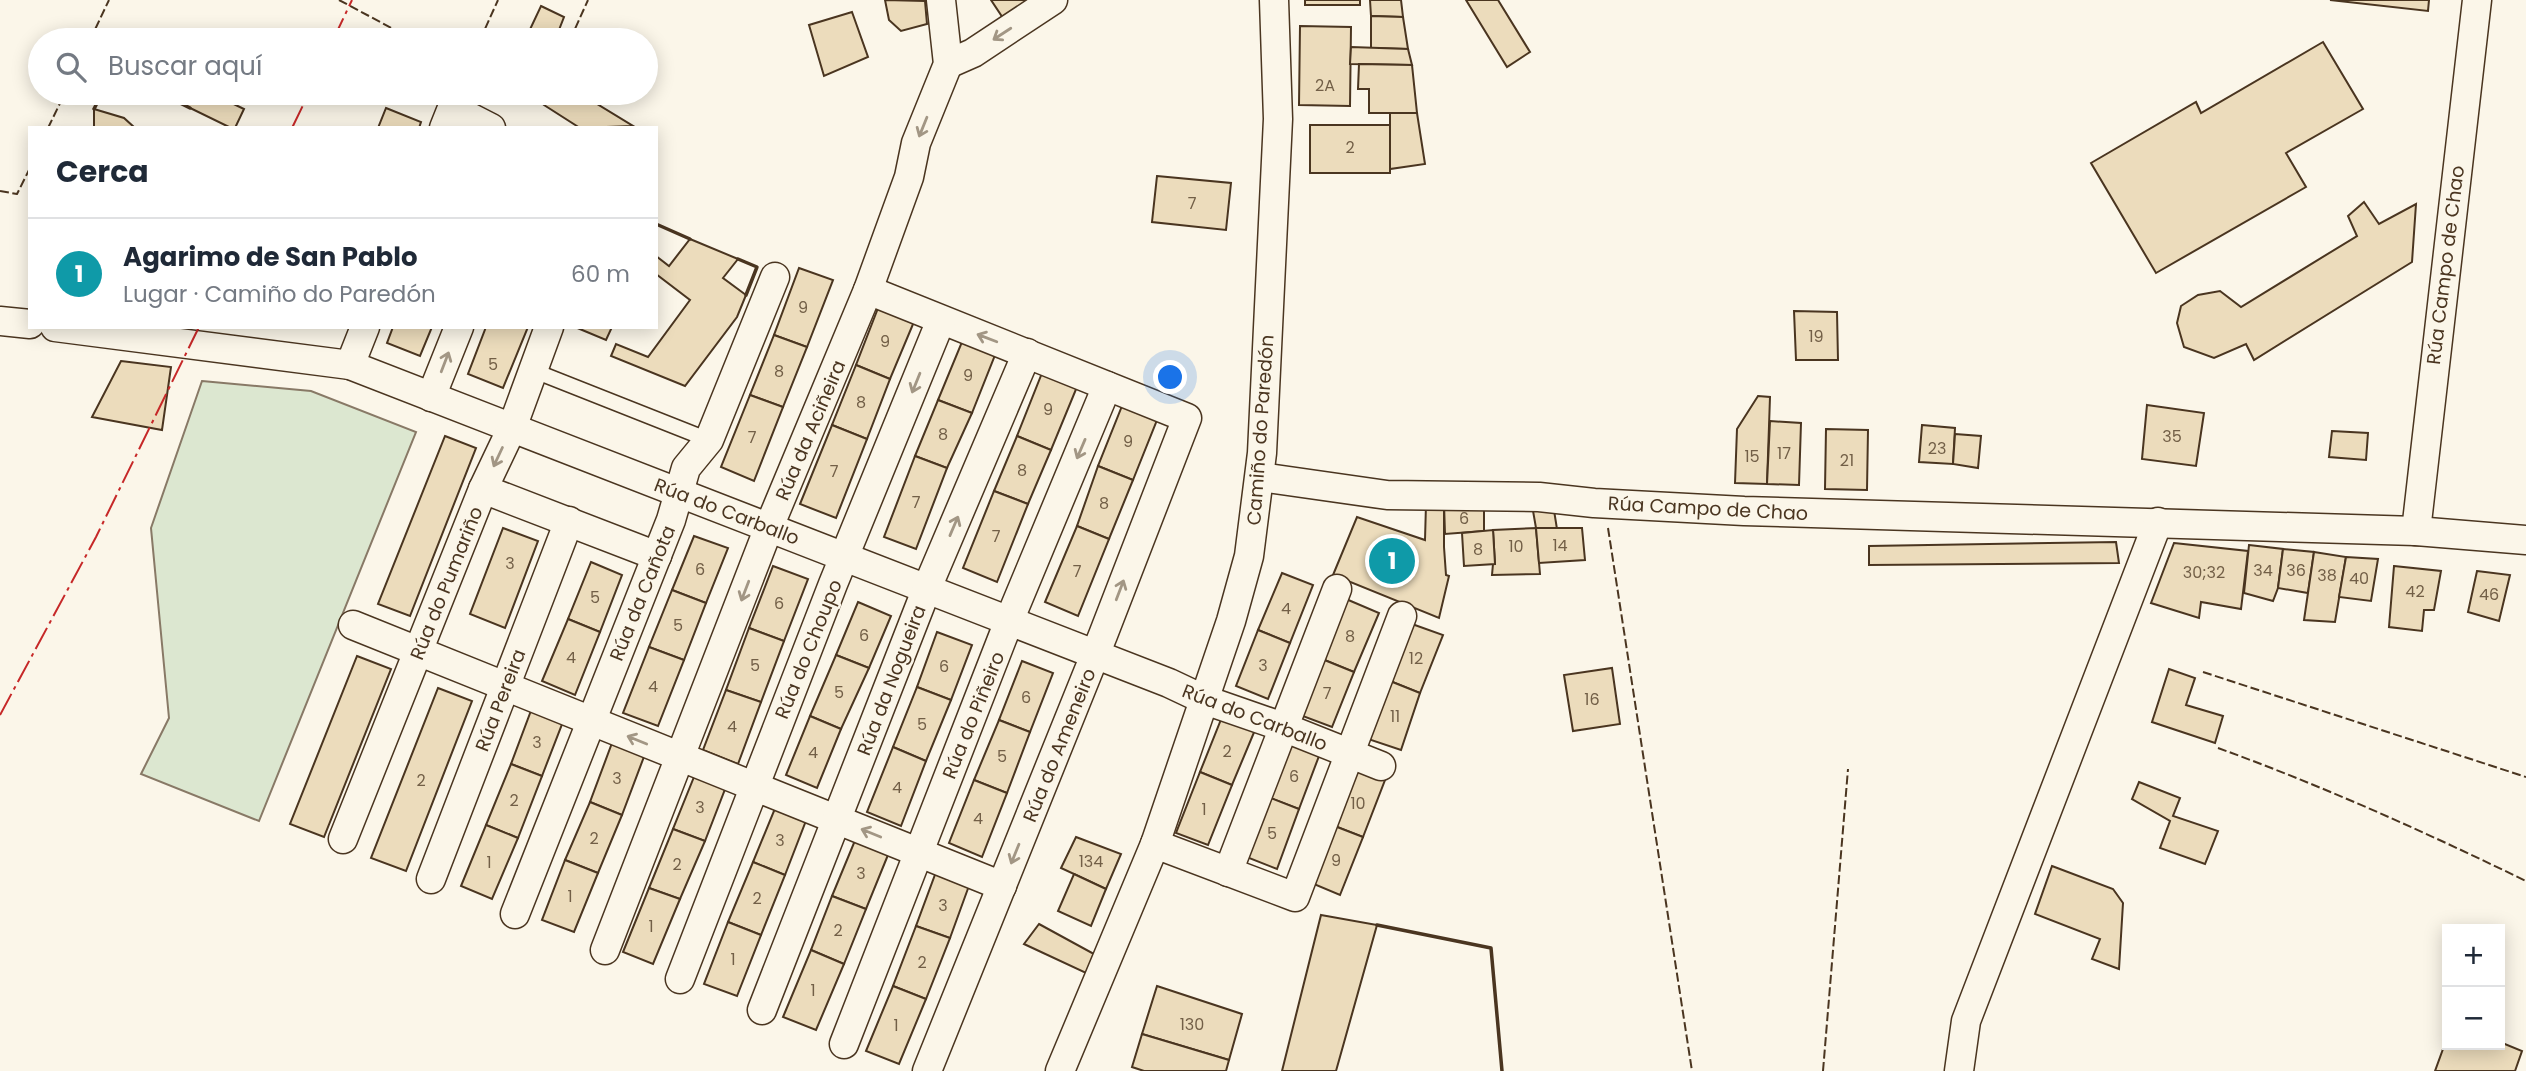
<!DOCTYPE html>
<html lang="es">
<meta charset="utf-8">
<style>
:root{--surface:#fff;--page:#f6f6f7;--text:#1f2937;--muted:#747a83;--line:#e0e1e3;--accent:#c62828}
body{margin:0;font-family:Poppins,sans-serif;background:var(--page);color:var(--text)}
.controls{position:absolute;right:21px;bottom:21px;display:grid;overflow:hidden;border-radius:0px;box-shadow:0 4px 18px #0003}
.controls button{width:63px;height:63px;display:grid;place-items:center;padding:0;border:0;border-bottom:2px solid var(--line);background:var(--surface);color:var(--text);font:35px sans-serif}
.you{position:absolute;left:1171px;top:378px;width:24px;height:24px;margin:-18px;border:5px solid #fff;border-radius:50%;background:#1a73e8;box-shadow:0 0 0 10px #1a73e833}
.badge{display:grid;place-items:center;width:46px;height:46px;border-radius:50%;background:var(--accent);color:#fff;font-size:23px;font-weight:700}
.pin{position:absolute;translate:-50% -50%;border:4px solid #fff;box-shadow:0 2px 7px #0006}
.list{margin:0;padding:0;list-style:none}
h2{display:flex;justify-content:space-between;align-items:center;height:91px;margin:0;padding:0 28px;font-size:30px}
h2 small{font-size:23px;font-weight:400;color:var(--muted)}
.list li{display:grid;grid-template-columns:46px 1fr auto;gap:21px;align-items:center;box-sizing:border-box;height:112px;padding:0 28px;border-top:2px solid var(--line)}
.list b{display:block;font-size:26px;white-space:nowrap}
.list p{margin:0;font-size:23px;white-space:nowrap;color:var(--muted)}
.list em{font-size:23px;font-style:normal;color:var(--muted)}
.icon{flex:none;width:38px;height:38px;fill:none;stroke:currentColor;stroke-width:2;stroke-linecap:round;stroke-linejoin:round}
.map{position:relative;flex:none;width:2526px;height:1071px;overflow:hidden}
.search{position:absolute;background:var(--surface);box-shadow:0 4px 18px #0003;left:28px;top:28px;width:630px;height:77px;display:flex;align-items:center;gap:18px;box-sizing:border-box;padding:0 24px;border-radius:38px;color:var(--muted);font-size:26px}
.panel{position:absolute;background:var(--surface);box-shadow:0 4px 18px #0003;left:28px;top:126px;width:630px;height:203px;border-radius:0px}
.map>svg:first-child{display:block}
.green{fill:#dce7d0;stroke:#887966;stroke-width:2}
.building{fill:#ecdcbc;stroke:#4a3520;stroke-width:2}
.lines{fill:none;stroke-linecap:round;stroke-linejoin:round}
.lane-casing{stroke:#4a3520;stroke-width:17}
.street-casing{stroke:#4a3520;stroke-width:31}
.lane{stroke:#fbf6e9;stroke-width:14}
.street{stroke:#fbf6e9;stroke-width:28}
.fence{stroke:#4a3520;stroke-width:2;stroke-dasharray:9 3.5;stroke-linecap:butt}
.wall{stroke:#4a3520;stroke-width:3.5}
.power{stroke:#c62828;stroke-width:2;stroke-dasharray:24 5 3.5 5;stroke-linecap:butt}
.oneway{stroke:#a29684}
.labels{text-anchor:middle;stroke-width:5;stroke-linejoin:round;paint-order:stroke}
.number-label{font-size:16px;fill:#725f47}
.street-label{font-size:19px;fill:#4a3520;stroke:#fbf6e9}
</style>
<div class="map">
<svg width="2526" height="1071" viewBox="0 0 2526 1071">
<rect width="100%" height="100%" fill="#fbf6e9"/>
<!-- green -->
<path class="green" d="M202,381L311,391L416,432L259,821L141,774L169,718L151,528Z"/>
<!-- building -->
<g class="building">
<path d="M885,0L925,1L927,24L901,31L889,20Z"/>
<path d="M991,0H1030L1003,18Z"/>
<rect x="1305" y="0" width="55" height="5"/>
<path d="M1370,0H1401L1403,17L1371,16Z"/>
<path d="M1466,0H1498L1530,52L1507,67Z"/>
<path d="M2330,0H2429L2428,11Z"/>
<path d="M541,6L564,17L555,40H525Z"/>
<path d="M852,12L868,57L824,76L809,25Z"/>
<path d="M1371,16L1403,17L1408,49L1371,48Z"/>
<path d="M1300,26L1351,27L1350,106L1299,105Z"/>
<path d="M2323,42L2363,109L2286,153L2306,187L2156,273L2091,163L2196,102L2201,113Z"/>
<path d="M1351,47L1408,49L1412,65L1350,64Z"/>
<path d="M1359,64L1412,65L1417,113H1369V89H1358Z"/>
<path d="M192,93H211L244,109L235,128H231L186,106Z"/>
<path d="M551,93H579L633,126L580,128L544,105Z"/>
<path d="M386,108L421,122L419,128H378Z"/>
<path d="M94,109L124,118L135,128H94Z"/>
<path d="M1390,113H1417L1425,164L1390,169Z"/>
<rect x="1310" y="125" width="80" height="48"/>
<path d="M1157,176L1231,183L1226,230L1152,222Z"/>
<path d="M2364,202L2379,224L2416,204L2412,262L2254,360L2246,344L2214,358L2184,347L2177,323L2181,306L2198,295L2220,291L2241,307L2357,236L2348,216Z"/>
<path d="M690,239L738,259L723,278L746,295L737,317L685,386L611,356L616,344L648,357L690,300L656,274V256L669,266Z"/>
<path d="M799,268L833,280L807,347L774,335Z"/>
<path d="M880,303L916,317L890,379L856,365Z"/>
<path d="M1794,311L1837,312L1838,360H1796Z"/>
<path d="M393,327H432L420,356L387,343Z"/>
<path d="M486,327H528L503,388L468,374Z"/>
<path d="M575,327H612L606,340Z"/>
<path d="M774,335L807,347L783,407L750,395Z"/>
<path d="M964,337L997,350L972,413L938,400Z"/>
<path d="M121,361L171,367L162,430L92,417Z"/>
<path d="M856,365L890,379L867,439L832,425Z"/>
<path d="M1044,368L1079,382L1051,450L1017,436Z"/>
<path d="M750,395L783,407L754,481L721,467Z"/>
<path d="M1758,396L1770,397L1767,484L1735,483L1737,429Z"/>
<path d="M938,400L972,413L947,468L915,456Z"/>
<path d="M1124,401L1159,415L1133,480L1098,466Z"/>
<path d="M2147,405L2204,413L2196,466L2142,459Z"/>
<path d="M1770,421L1801,423L1799,485L1767,484Z"/>
<path d="M832,425L867,439L836,518L800,504Z"/>
<path d="M1922,425L1955,428L1953,464L1919,462Z"/>
<path d="M1826,429L1868,430L1867,490L1825,489Z"/>
<path d="M2332,431L2368,433L2366,460L2329,457Z"/>
<path d="M1955,434L1981,436L1978,468L1953,464Z"/>
<path d="M445,436L476,448L410,616L378,604Z"/>
<path d="M1017,436L1051,450L1028,504L994,491Z"/>
<path d="M915,456L947,468L916,549L884,537Z"/>
<path d="M1098,466L1133,480L1109,539L1077,526Z"/>
<path d="M994,491L1028,504L997,582L963,568Z"/>
<path d="M1426,504H1444V547L1446,575L1449,576L1439,618L1333,575L1357,517L1425,540Z"/>
<path d="M1444,504L1484,505V531L1445,534Z"/>
<path d="M1553,504L1557,529L1536,528L1532,505Z"/>
<path d="M1077,526L1109,539L1078,616L1045,602Z"/>
<path d="M503,528L538,541L505,628L470,614Z"/>
<path d="M1536,528L1540,574L1492,575L1493,564H1495L1493,530Z"/>
<path d="M1536,528H1582L1585,560L1539,563Z"/>
<path d="M1493,530L1495,564L1464,566L1462,533Z"/>
<path d="M694,536L728,548L706,603L672,590Z"/>
<path d="M2116,542L2119,563L1869,565V546Z"/>
<path d="M2174,543L2248,551L2241,609L2201,602L2199,618L2151,603Z"/>
<path d="M2249,545L2283,549L2278,588L2273,601L2244,593Z"/>
<path d="M2283,549L2314,552L2308,593L2278,588Z"/>
<path d="M2314,552L2346,557L2335,622L2304,620Z"/>
<path d="M2346,557L2378,559L2371,601L2339,597Z"/>
<path d="M591,562L622,575L600,632L568,619Z"/>
<path d="M773,566L808,579L784,641L749,628Z"/>
<path d="M2394,566L2441,571L2434,610H2424L2422,631L2389,627Z"/>
<path d="M2477,571L2510,575L2499,621L2468,612Z"/>
<path d="M1282,573L1313,585L1290,643L1258,630Z"/>
<path d="M672,590L706,603L684,660L649,647Z"/>
<path d="M1346,599L1379,613L1354,672L1322,659Z"/>
<path d="M858,602L891,616L869,668L836,655Z"/>
<path d="M568,619L600,632L575,695L542,681Z"/>
<path d="M1412,624L1443,635L1420,693L1390,681Z"/>
<path d="M749,628L784,641L761,702L726,690Z"/>
<path d="M1258,630L1290,643L1268,699L1236,686Z"/>
<path d="M937,632L972,645L951,700L917,687Z"/>
<path d="M649,647L684,660L658,726L623,713Z"/>
<path d="M836,655L869,668L841,729L810,716Z"/>
<path d="M357,656L391,669L324,837L290,824Z"/>
<path d="M1322,659L1354,672L1332,727L1300,715Z"/>
<path d="M1022,661L1053,673L1030,732L999,720Z"/>
<path d="M1612,668L1620,724L1573,731L1564,675Z"/>
<path d="M2169,669L2195,678L2186,705L2223,716L2215,743L2152,722Z"/>
<path d="M1390,681L1420,693L1401,750L1368,739Z"/>
<path d="M917,687L951,700L926,761L893,747Z"/>
<path d="M438,688L472,701L406,871L371,858Z"/>
<path d="M726,690L761,702L738,764L703,750Z"/>
<path d="M532,708L564,719L542,776L511,764Z"/>
<path d="M810,716L841,729L817,788L786,775Z"/>
<path d="M1222,717L1255,730L1232,785L1200,772Z"/>
<path d="M999,720L1030,732L1007,793L974,780Z"/>
<path d="M612,743L645,754L622,815L590,802Z"/>
<path d="M1289,744L1319,756L1299,809L1268,797Z"/>
<path d="M893,747L926,761L901,826L867,812Z"/>
<path d="M511,764L542,776L518,838L486,825Z"/>
<path d="M1353,768L1385,780L1363,837L1332,825Z"/>
<path d="M696,772L727,784L705,841L673,829Z"/>
<path d="M1200,772L1232,785L1208,845L1176,833Z"/>
<path d="M974,780L1007,793L982,857L949,843Z"/>
<path d="M2139,782L2180,798L2173,816L2218,831L2205,864L2160,848L2170,821L2132,799Z"/>
<path d="M1268,797L1299,809L1277,869L1244,856Z"/>
<path d="M590,802L622,815L598,873L565,860Z"/>
<path d="M776,806L807,818L785,875L753,862Z"/>
<path d="M486,825L518,838L492,899L461,886Z"/>
<path d="M1332,825L1363,837L1340,895L1309,882Z"/>
<path d="M673,829L705,841L680,899L649,888Z"/>
<path d="M1076,837L1121,854L1106,889L1061,868Z"/>
<path d="M856,838L890,850L866,909L832,896Z"/>
<path d="M565,860L598,873L574,932L542,920Z"/>
<path d="M753,862L785,875L761,935L728,922Z"/>
<path d="M2052,866L2113,889L2123,903L2119,969L2092,959L2100,939L2035,914Z"/>
<path d="M936,872L970,883L950,938L916,926Z"/>
<path d="M1074,874L1106,889L1091,926L1058,911Z"/>
<path d="M649,888L680,899L653,964L623,952Z"/>
<path d="M832,896L866,909L844,964L811,950Z"/>
<path d="M1321,915L1377,925L1336,1071H1282Z"/>
<path d="M728,922L761,935L737,996L704,984Z"/>
<path d="M1039,924L1094,954L1086,973L1024,944Z"/>
<path d="M916,926L950,938L926,999L893,986Z"/>
<path d="M811,950L844,964L816,1030L783,1017Z"/>
<path d="M893,986L926,999L899,1064L866,1051Z"/>
<path d="M1157,986L1242,1014L1229,1060L1142,1034Z"/>
<path d="M1142,1034L1229,1060L1226,1071H1144L1132,1067Z"/>
<path d="M2447,1038V1045H2500V1042L2522,1051L2515,1071H2435Z"/>
</g>
<g class="lines">
<!-- lane casing -->
<g class="lane-casing">
<path id="lane" d="M532,370L709,440"/>
</g>
<!-- street casing -->
<g class="street-casing">
<g id="street">
<path d="M948,64L973,53L1053,0"/>
<path d="M444,128L452,108L491,128"/>
<path d="M868,290L1187,418L1103,635L927,1071"/>
<path d="M0,321L30,324"/>
<path d="M55,327L350,365L1169,683L1205,700L1283,727L1381,766"/>
<path d="M350,365L365,327"/>
<path d="M431,397L459,327"/>
<path d="M1260,477L1387,495L1539,497L1594,503L1744,511L2416,531L2526,540"/>
<path d="M483,489L657,556"/>
<path d="M2416,531L2477,0"/>
<path d="M353,625L1002,886"/>
<path d="M343,839L483,489L512,428L549,327"/>
<path d="M1155,844L1295,897L1402,616"/>
<path d="M1228,872L1337,589"/>
<path d="M431,879L569,521"/>
<path d="M515,914L671,520L686,468L709,440L775,277"/>
<path d="M605,950L769,527L868,290L909,177L916,143L948,64L941,0"/>
<path d="M680,979L833,584L941,320"/>
<path d="M762,1010L927,588L1027,353"/>
<path d="M844,1044L1009,621L1107,386"/>
<path d="M1060,1071L1155,844L1231,621L1249,556L1262,453L1278,119L1274,0"/>
<path d="M1959,1071L1966,1021L2158,522"/>
</g>
</g>
<!-- lane -->
<use href="#lane" class="lane"/>
<!-- street -->
<use href="#street" class="street"/>
<!-- fence -->
<g class="fence">
<path d="M339,0L414,40"/>
<path d="M90,40L109,0"/>
<path d="M480,40L498,0"/>
<path d="M570,40L588,0"/>
<path d="M48,128L65,93"/>
<path d="M0,191L17,194L30,168"/>
<path d="M1608,528L1692,1071"/>
<path d="M2203,672L2526,777"/>
<path d="M2218,748C2323,786 2425,832 2526,881"/>
<path d="M1823,1071L1848,769"/>
</g>
<!-- wall -->
<g class="wall">
<path d="M160,93L190,108"/>
<path d="M94,109L102,93"/>
<path d="M656,224L690,239"/>
<path d="M738,259L757,267L746,295"/>
<path d="M1377,925L1491,948L1502,1071"/>
</g>
<!-- power -->
<g class="power">
<path d="M333,40L352,0"/>
<path d="M292,128L309,93"/>
<path d="M0,715L96,537L199,327"/>
</g>
</g>
<!-- one-way arrows -->
<defs><path id="oneway-shaft" d="M-6 0H5M1.5-3L5.5 0L1.5 3" fill="none" stroke-width="1.6" stroke-linecap="round" stroke-linejoin="round" transform="scale(1.75)"/></defs>
<g class="oneway">
<use href="#oneway-shaft" transform="translate(1002 34) rotate(147)"/>
<use href="#oneway-shaft" transform="translate(923 127) rotate(112)"/>
<use href="#oneway-shaft" transform="translate(987 338) rotate(-159)"/>
<use href="#oneway-shaft" transform="translate(445 362) rotate(-69)"/>
<use href="#oneway-shaft" transform="translate(916 383) rotate(112)"/>
<use href="#oneway-shaft" transform="translate(1081 449) rotate(113)"/>
<use href="#oneway-shaft" transform="translate(498 457) rotate(115)"/>
<use href="#oneway-shaft" transform="translate(954 526) rotate(-67)"/>
<use href="#oneway-shaft" transform="translate(1120 590) rotate(-69)"/>
<use href="#oneway-shaft" transform="translate(745 591) rotate(111)"/>
<use href="#oneway-shaft" transform="translate(637 740) rotate(-158)"/>
<use href="#oneway-shaft" transform="translate(871 833) rotate(-158)"/>
<use href="#oneway-shaft" transform="translate(1015 854) rotate(112)"/>
</g>
<g class="labels">
<!-- number labels -->
<g class="number-label">
<text x="1325" y="91">2A</text>
<text x="1350" y="153">2</text>
<text x="1192" y="209">7</text>
<text x="803" y="313">9</text>
<text x="1816" y="342">19</text>
<text x="885" y="347">9</text>
<text x="493" y="370">5</text>
<text x="779" y="377">8</text>
<text x="968" y="381">9</text>
<text x="861" y="408">8</text>
<text x="1048" y="415">9</text>
<text x="943" y="440">8</text>
<text x="2172" y="442">35</text>
<text x="752" y="443">7</text>
<text x="1128" y="447">9</text>
<text x="1937" y="454">23</text>
<text x="1784" y="459">17</text>
<text x="1752" y="462">15</text>
<text x="1847" y="466">21</text>
<text x="1022" y="476">8</text>
<text x="834" y="477">7</text>
<text x="916" y="508">7</text>
<text x="1104" y="509">8</text>
<text x="1464" y="524">6</text>
<text x="996" y="542">7</text>
<text x="1560" y="551">14</text>
<text x="1516" y="552">10</text>
<text x="1478" y="555">8</text>
<text x="510" y="569">3</text>
<text x="700" y="575">6</text>
<text x="2263" y="576">34</text>
<text x="2296" y="576">36</text>
<text x="1077" y="577">7</text>
<text x="2204" y="578">30;32</text>
<text x="2327" y="581">38</text>
<text x="2359" y="584">40</text>
<text x="2415" y="597">42</text>
<text x="2489" y="600">46</text>
<text x="595" y="603">5</text>
<text x="779" y="609">6</text>
<text x="1286" y="614">4</text>
<text x="678" y="631">5</text>
<text x="864" y="641">6</text>
<text x="1350" y="642">8</text>
<text x="571" y="663">4</text>
<text x="1416" y="664">12</text>
<text x="755" y="671">5</text>
<text x="1263" y="671">3</text>
<text x="944" y="672">6</text>
<text x="653" y="692">4</text>
<text x="839" y="698">5</text>
<text x="1327" y="699">7</text>
<text x="1026" y="703">6</text>
<text x="1592" y="705">16</text>
<text x="1395" y="722">11</text>
<text x="922" y="730">5</text>
<text x="732" y="732">4</text>
<text x="537" y="748">3</text>
<text x="1227" y="757">2</text>
<text x="813" y="758">4</text>
<text x="1002" y="762">5</text>
<text x="1294" y="782">6</text>
<text x="617" y="784">3</text>
<text x="421" y="786">2</text>
<text x="897" y="793">4</text>
<text x="514" y="806">2</text>
<text x="1358" y="809">10</text>
<text x="700" y="813">3</text>
<text x="1204" y="815">1</text>
<text x="978" y="824">4</text>
<text x="1272" y="839">5</text>
<text x="594" y="844">2</text>
<text x="780" y="846">3</text>
<text x="1336" y="866">9</text>
<text x="1091" y="867">134</text>
<text x="489" y="868">1</text>
<text x="677" y="870">2</text>
<text x="861" y="879">3</text>
<text x="570" y="902">1</text>
<text x="757" y="904">2</text>
<text x="943" y="911">3</text>
<text x="651" y="932">1</text>
<text x="838" y="936">2</text>
<text x="733" y="965">1</text>
<text x="922" y="968">2</text>
<text x="813" y="996">1</text>
<text x="1192" y="1030">130</text>
<text x="896" y="1031">1</text>
</g>
<!-- street labels -->
<g class="street-label">
<text transform="translate(2445 265) rotate(-83)" y="7">Rúa Campo de Chao</text>
<text transform="translate(810 430) rotate(-67)" y="7">Rúa da Aciñeira</text>
<text transform="translate(1260 430) rotate(-86)" y="7">Camiño do Paredón</text>
<text transform="translate(1708 508) rotate(3)" y="7">Rúa Campo de Chao</text>
<text transform="translate(727 511) rotate(21)" y="7">Rúa do Carballo</text>
<text transform="translate(446 583) rotate(-68)" y="7">Rúa do Pumariño</text>
<text transform="translate(642 593) rotate(-68)" y="7">Rúa da Cañota</text>
<text transform="translate(808 649) rotate(-68)" y="7">Rúa do Choupo</text>
<text transform="translate(891 680) rotate(-69)" y="7">Rúa da Nogueira</text>
<text transform="translate(500 700) rotate(-69)" y="7">Rúa Pereira</text>
<text transform="translate(973 715) rotate(-68)" y="7">Rúa do Piñeiro</text>
<text transform="translate(1255 717) rotate(21)" y="7">Rúa do Carballo</text>
<text transform="translate(1059 745) rotate(-68)" y="7">Rúa do Ameneiro</text>
</g>
</g>
</svg>
<div class="controls">
<button>+</button>
<button>−</button>
</div>
<div class="you"></div>
<div class="pin badge" style="left:1392px;top:561px;background:#0f9aa8">1</div>
<div class="search"><svg class="icon" aria-label="search" viewBox="0 0 24 24"><circle cx="10" cy="10" r="6"/><path d="M15 15l6 6"/></svg>Buscar aquí</div>
<section class="panel">
<h2>Cerca<small></small></h2>
<ul class="list">
<li><span class="badge" style="background:#0f9aa8">1</span><div><b>Agarimo de San Pablo</b><p>Lugar · Camiño do Paredón</p></div><em>60 m</em></li>
</ul>
</section>
</div>
